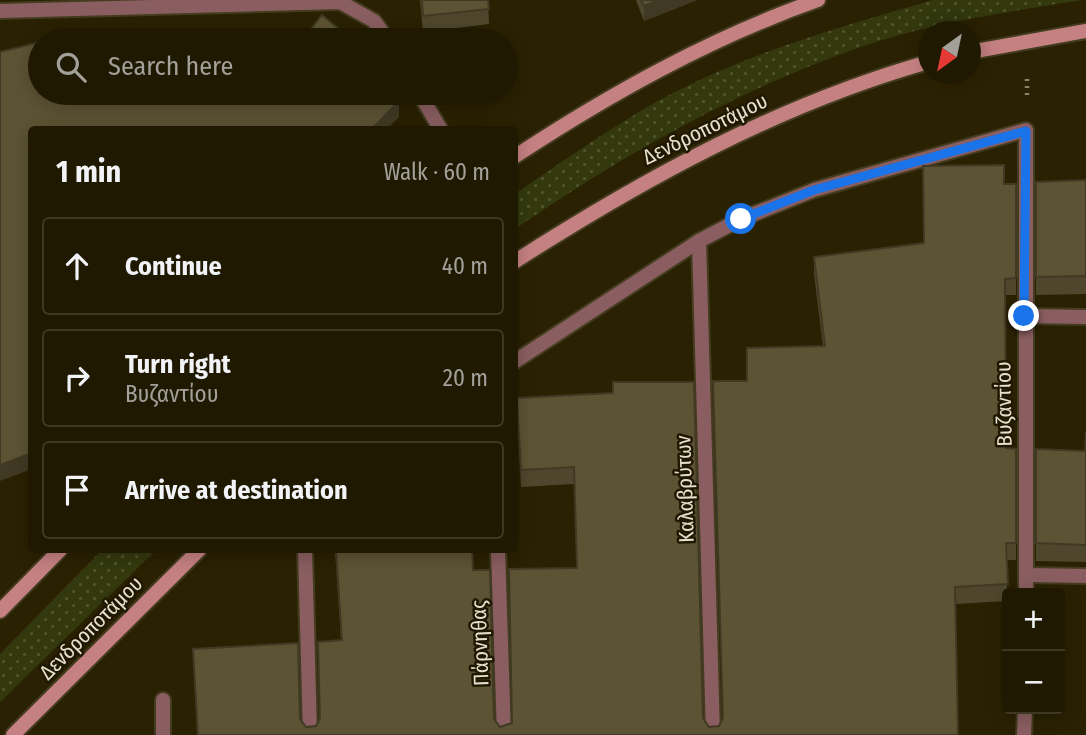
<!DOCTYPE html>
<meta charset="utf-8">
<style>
:root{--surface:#201902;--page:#28220c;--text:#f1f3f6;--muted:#a2a099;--line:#3d3824}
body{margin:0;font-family:"Fira Sans Condensed",sans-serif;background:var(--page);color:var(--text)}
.controls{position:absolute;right:21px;bottom:21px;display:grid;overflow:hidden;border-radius:7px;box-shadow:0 4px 18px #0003}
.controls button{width:63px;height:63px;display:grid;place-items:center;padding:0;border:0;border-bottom:2px solid var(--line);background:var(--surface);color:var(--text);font:35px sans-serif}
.compass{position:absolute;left:918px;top:21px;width:63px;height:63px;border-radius:50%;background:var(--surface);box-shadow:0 4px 18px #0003;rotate:213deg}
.stop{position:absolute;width:21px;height:21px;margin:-16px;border:5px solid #1a73e8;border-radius:50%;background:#fff}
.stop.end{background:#1a73e8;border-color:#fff;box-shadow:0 2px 7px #0008}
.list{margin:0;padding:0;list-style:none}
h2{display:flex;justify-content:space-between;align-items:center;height:91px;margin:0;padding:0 28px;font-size:30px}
h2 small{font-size:23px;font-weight:400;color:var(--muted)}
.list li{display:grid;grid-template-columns:46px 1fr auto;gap:21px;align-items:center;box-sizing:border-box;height:98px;margin:0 14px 14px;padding:0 14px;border:2px solid var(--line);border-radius:7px}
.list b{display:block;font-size:26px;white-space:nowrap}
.list p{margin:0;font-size:23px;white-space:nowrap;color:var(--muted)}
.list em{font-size:23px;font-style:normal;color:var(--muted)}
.icon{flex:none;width:38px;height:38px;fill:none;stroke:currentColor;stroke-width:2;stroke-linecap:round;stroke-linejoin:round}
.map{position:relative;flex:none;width:1086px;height:735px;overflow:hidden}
.search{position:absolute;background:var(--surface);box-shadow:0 4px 18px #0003;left:28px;top:28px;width:490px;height:77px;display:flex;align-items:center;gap:18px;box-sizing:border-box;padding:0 24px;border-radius:38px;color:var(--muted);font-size:26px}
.panel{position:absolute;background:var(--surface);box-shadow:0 4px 18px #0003;left:28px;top:126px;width:490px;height:427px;border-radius:7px}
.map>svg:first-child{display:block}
.grass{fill:url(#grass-dots)}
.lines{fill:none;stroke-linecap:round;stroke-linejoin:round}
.street-casing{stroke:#443c1f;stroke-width:18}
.secondary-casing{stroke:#443c1f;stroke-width:18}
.path{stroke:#8b856c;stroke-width:4.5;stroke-dasharray:2 5;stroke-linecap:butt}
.street{stroke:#8a5e60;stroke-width:14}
.secondary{stroke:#c58082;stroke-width:14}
.wall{fill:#4f472d}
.shaded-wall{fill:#403a24}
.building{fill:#5c5334;stroke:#403a24;stroke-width:2}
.route{stroke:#1a73e8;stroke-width:9}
.labels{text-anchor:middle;stroke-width:5;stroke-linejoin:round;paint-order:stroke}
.street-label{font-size:21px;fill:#e6e1cf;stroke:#201800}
</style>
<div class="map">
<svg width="1086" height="735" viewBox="0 0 1086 735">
<defs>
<pattern id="grass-dots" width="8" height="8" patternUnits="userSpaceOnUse" patternTransform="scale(1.75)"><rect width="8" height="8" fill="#33390d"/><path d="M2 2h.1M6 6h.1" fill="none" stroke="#51552f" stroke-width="1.8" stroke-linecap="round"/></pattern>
</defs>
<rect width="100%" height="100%" fill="#2a2102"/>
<!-- grass -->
<g class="grass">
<path d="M934,0H1082C1007,12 929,23 858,48C735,91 621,156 515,229V194C557,165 600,135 644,109C734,57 835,28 934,0Z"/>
<path d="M102,550H156L0,702V654Z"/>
</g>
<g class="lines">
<!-- street casing -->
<g class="street-casing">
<g id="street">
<path d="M0,11L340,2L374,21L388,40"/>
<path d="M419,93L441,130"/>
<path d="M699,241L713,735"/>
<path d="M1024,316L1086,317"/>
<path d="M514,362L699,241L741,219L814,190L1026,130V593"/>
<path d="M305,550L310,735"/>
<path d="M498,550L504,735"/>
<path d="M1027,575L1086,576"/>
<path d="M163,700V735"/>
<path d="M1024,735L1025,709"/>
</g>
</g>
<!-- secondary casing -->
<g class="secondary-casing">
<g id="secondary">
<path d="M970,52L1086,31"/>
<path d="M514,157C610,94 710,38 818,0"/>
<path d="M514,262C645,178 778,105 928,62"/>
<path d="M0,611L60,550"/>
<path d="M13,735L199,550"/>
</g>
</g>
<!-- path -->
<path class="path" d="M1027,95V75"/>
<!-- street -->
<use href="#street" class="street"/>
<!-- secondary -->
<use href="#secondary" class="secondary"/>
</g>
<!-- wall -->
<g class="wall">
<path d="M420,0H488L489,24L423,32Z"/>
<path d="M636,0H697L644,21Z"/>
<path d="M1086,180V294L1036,295V182Z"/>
<path d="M1004,184H1016V295H1005L1006,448L1016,449V560H1007V601L955,604L958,735H197L193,649L300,719L306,727L316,726L319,719L341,640L335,550L473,570L494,719L500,727L512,723L577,568L574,484L521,487L517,398L613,393L703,718L709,727L719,726L722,719L747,381L823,346L814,274V257L924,243Z"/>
<path d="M1086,432V562L1036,561V449L1085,451Z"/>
</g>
<!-- shaded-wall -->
<g class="shaded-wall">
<path d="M658,0H697L644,21V6Z"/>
<path d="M399,101V117L386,130H371Z"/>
<path d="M32,453V469L0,481V465Z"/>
</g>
<!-- building -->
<g class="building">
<path d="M422,0H488L489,9L423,16Z"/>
<path d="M641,0H658L644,6Z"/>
<path d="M322,15L352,40H274L285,35L307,34Z"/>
<path d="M121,34L123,40H102Z"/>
<path d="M230,36L232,40H222Z"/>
<path d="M40,42V93H389L399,101L371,130H32V453L0,465V52Z"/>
<path d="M1004,165V184H1016V278L1005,279L1006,448L1016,449V543H1006L1008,584L955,587L958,735H198L193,649L298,643L300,719L306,727L316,726L320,718L318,642L342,640L336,550H472L473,570H490L494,719L500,727L512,723L509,569L577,568L574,467L521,470L517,398L613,393V382H694L703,718L709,727L719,726L723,718L713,381H747V348L825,346L814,257L924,243L923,166Z"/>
<path d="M1086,180V276L1036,277V182Z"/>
<path d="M1086,432V545L1036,543V449L1085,451Z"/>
</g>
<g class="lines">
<!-- route -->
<path class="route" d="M741,219L814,190L1026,131L1024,316"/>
</g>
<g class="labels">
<!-- street labels -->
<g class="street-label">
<text transform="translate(705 129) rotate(-26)" y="7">Δενδροποτάμου</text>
<text transform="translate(1004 404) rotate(-91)" y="7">Βυζαντίου</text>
<text transform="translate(685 489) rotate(-92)" y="7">Καλαβρύτων</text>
<text transform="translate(91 628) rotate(-45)" y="7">Δενδροποτάμου</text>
<text transform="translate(480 643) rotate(-92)" y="7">Πάρνηθας</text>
</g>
</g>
</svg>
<div class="controls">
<button>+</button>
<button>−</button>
</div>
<svg class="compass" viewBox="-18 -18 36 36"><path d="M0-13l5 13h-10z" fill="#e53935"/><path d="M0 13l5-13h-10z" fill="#a2a099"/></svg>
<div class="stop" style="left:741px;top:219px"></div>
<div class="stop end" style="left:1024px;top:316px"></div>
<div class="search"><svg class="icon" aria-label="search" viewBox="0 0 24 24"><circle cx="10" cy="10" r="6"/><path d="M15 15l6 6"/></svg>Search here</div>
<section class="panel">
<h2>1 min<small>Walk · 60 m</small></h2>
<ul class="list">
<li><svg class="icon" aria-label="ahead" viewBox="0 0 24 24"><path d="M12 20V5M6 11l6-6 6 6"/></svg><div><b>Continue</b></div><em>40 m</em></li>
<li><svg class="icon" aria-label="right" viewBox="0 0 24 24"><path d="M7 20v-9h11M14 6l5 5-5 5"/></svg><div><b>Turn right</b><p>Βυζαντίου</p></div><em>20 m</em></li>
<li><svg class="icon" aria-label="arrive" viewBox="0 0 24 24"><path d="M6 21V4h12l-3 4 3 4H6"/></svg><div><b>Arrive at destination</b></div></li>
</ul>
</section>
</div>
